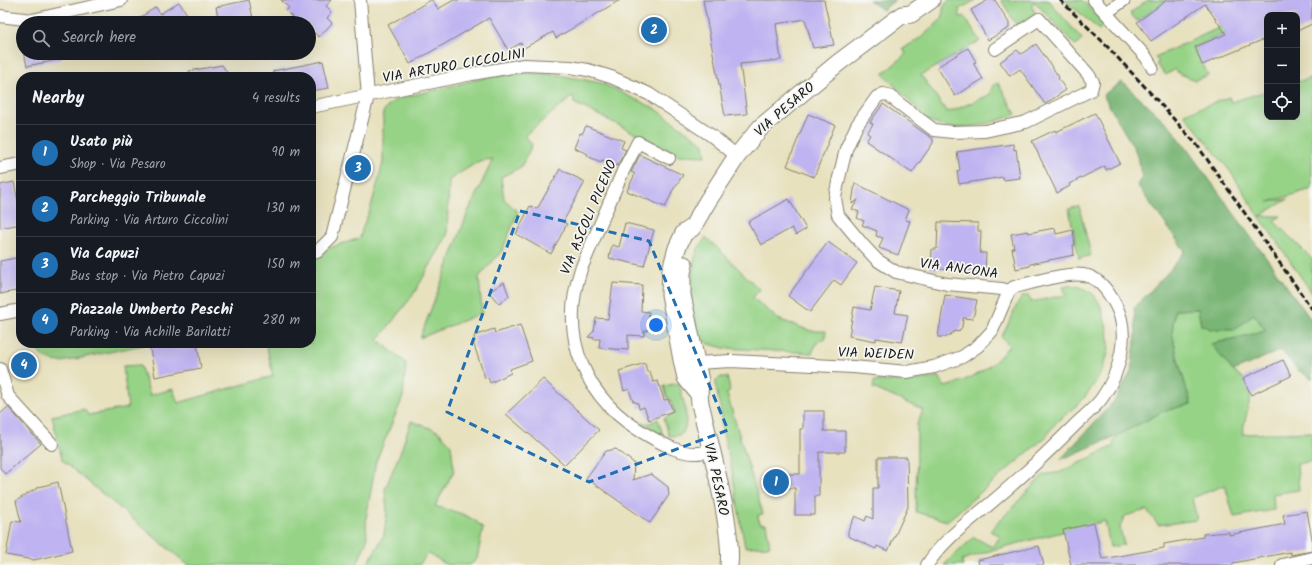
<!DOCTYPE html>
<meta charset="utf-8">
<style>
:root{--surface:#171b24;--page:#242831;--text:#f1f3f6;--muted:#9ea1a6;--line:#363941;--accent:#1f6fb2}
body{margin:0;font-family:Kalam,sans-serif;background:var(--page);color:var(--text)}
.controls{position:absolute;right:12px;top:12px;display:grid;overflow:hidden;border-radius:8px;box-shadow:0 4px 16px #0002}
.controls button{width:36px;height:36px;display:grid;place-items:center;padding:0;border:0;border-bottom:1px solid var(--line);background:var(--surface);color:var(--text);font:20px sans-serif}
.you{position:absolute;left:656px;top:325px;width:14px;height:14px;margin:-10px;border:3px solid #fff;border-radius:50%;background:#1a73e8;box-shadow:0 0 0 6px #1a73e833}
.badge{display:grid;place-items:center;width:26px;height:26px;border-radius:50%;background:var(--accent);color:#fff;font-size:13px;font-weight:700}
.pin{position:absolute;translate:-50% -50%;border:2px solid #fff;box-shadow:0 1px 4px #0006}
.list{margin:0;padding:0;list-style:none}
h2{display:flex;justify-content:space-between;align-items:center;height:52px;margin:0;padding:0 16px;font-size:17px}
h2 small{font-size:13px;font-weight:400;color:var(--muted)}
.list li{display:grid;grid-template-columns:26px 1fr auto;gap:12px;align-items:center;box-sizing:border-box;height:56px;padding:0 16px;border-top:1px solid var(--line)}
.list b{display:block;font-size:15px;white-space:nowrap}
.list p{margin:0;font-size:13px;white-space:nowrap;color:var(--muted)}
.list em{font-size:13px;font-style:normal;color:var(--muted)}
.icon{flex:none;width:22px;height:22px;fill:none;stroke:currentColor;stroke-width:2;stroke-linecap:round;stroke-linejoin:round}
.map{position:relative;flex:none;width:1312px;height:565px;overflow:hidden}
.search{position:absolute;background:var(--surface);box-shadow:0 4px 16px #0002;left:16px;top:16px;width:300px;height:44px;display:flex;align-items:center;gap:10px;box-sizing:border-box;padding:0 14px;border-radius:22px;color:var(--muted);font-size:15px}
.panel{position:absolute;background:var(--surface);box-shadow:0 4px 16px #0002;left:16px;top:72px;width:300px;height:276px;border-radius:16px}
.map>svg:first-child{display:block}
.green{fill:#97d387;stroke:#5a7852}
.forest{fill:#79b574;stroke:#4a6848}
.building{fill:#bfb4f1}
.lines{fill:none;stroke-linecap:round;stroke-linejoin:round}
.street-casing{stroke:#827e6d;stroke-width:14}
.secondary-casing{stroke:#827e6d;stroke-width:19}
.street{stroke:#fff;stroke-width:12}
.secondary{stroke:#fff;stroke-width:17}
.rail{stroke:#1c1c1c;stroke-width:3;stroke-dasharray:6 3;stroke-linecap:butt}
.marked{fill:none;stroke:#1f6fb2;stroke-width:3;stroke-dasharray:8 5;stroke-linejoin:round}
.labels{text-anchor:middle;stroke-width:3.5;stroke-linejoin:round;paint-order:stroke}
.street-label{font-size:14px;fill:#1c1c1c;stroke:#f6f6f2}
</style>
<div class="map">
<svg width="1312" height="565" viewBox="0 0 1312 565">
<rect width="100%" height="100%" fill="#f6f6f2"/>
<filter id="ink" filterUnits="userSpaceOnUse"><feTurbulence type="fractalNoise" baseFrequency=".025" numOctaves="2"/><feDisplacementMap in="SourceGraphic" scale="8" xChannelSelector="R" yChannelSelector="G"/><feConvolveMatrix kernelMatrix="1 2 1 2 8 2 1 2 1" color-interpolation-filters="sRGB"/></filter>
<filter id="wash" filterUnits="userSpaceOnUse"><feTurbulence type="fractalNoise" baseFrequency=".012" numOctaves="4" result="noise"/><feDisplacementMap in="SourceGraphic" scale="16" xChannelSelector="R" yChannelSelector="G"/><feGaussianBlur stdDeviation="0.9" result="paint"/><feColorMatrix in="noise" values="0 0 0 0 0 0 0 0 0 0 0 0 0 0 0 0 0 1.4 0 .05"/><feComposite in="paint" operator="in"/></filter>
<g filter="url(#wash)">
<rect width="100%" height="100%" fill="#e7e1be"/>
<!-- green -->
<g class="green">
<path d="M949,0H976L959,9L960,17L964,16L980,41L921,75L947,112L957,109L989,95L993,85L998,83L1016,114C993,123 959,133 936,124C931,122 926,119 921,117L920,112L883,74L906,54L903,49L923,36L943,18C942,10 943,6 949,0Z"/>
<path d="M1001,0H1048L1082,39L1076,46L1035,2L1031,5L1036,14L1017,26Z"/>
<path d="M1065,0H1082L1105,24L1099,30Z"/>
<path d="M1148,0H1167L1137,21L1130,13Z"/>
<path d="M1217,21L1252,22L1195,47L1208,75L1195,80L1178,73L1175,69L1166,75L1156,64L1159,63L1155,57L1221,27Z"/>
<path d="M528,73L559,75L601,83L656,109L704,144L706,156L679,155L574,103L573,96L525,135L532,145L521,167L501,177L504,199L518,212L502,251L479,277L482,313L420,338L468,212L493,159L479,161L449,180L447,236L413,295L378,340L406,363L403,397L376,461L366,519L367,539L357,565H188L62,460L52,416L84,409L88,415L128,408L123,366L140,365L150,395L173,389L178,403L273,376L266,343H311V254L360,238L363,226L370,210L383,163V112L389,105L397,99L488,77Z"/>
<path d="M1312,78V189L1268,202L1288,199L1260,216H1281L1274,221L1312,259V293L1259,216L1230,171L1184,114L1229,97L1231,102L1267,91V117H1297V82Z"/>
<path d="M1079,206L1091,255L1079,259L1069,209Z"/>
<path d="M706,237L759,289L753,298L778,319L811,331H826L825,340L818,341L812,353L724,348L709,344L702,339L699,335L691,304L690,289L694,261L698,249Z"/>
<path d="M1072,285C1092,289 1099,297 1104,317C1106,324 1109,333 1109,341C1110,362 1092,392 1077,405C1065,416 1054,421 1047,436L947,521L916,512L917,424L923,410L873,388L874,381C895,381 918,383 939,376L945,387C971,379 994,368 1009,345L1001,337C1010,324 1013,308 1023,296H1029L1031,302L1066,295L1063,287Z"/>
<path d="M1198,309L1201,325L1236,329L1254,314L1266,331L1212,344L1233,371L1243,378L1251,395L1242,434L1312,432V461L1297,464L1299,490L1273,494L1274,510L1234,517L1225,485L1192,498L1197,520L1158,525L1147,510L1125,516L1120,527L1124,545L1110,547L1105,521L996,549L962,560L963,565H944L974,537L992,547L1001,536L990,531L1043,475L1061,472L1114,446L1113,442L1118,435L1164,411L1191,404L1178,360L1172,332L1175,310Z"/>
<path d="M35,343H143V345L61,362C48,361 38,357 35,343Z"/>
<path d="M721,377H727L730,390L727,394L763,514L758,515L759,524H766L770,546L745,547L731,466L721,425L722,417L716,388V381Z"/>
<path d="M679,383C683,400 690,417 683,433L676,436H669L664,418L675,413L669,397L667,398L664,386Z"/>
<path d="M658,419L663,435L641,423H650Z"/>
<path d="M411,421L438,431L451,445L454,471L435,506C454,512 469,513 483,528L477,559L470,565H447L428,553L419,565H367L384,535L387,512L385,489L400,453Z"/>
</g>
<!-- forest -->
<g class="forest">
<path d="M869,0H895L883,10Z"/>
<path d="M1122,82L1171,127L1312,321V379L1298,370L1281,350L1233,371L1211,344L1266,331L1254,314L1236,329H1210L1201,325L1198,309L1175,310L1172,332L1178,360L1191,404L1164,411L1118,435L1060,460L1115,400L1131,372L1136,334L1134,308L1170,270L1185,251L1137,185L1143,176L1135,150L1103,95Z"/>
</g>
<g id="blocks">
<!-- building -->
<g class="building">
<path d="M249,0L254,23H219L216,7Z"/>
<path d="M281,0H332L326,6L332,12L327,18L332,23L319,37L309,28V23H286L292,17L286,11L289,8Z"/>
<path d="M431,0H432L438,9L454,0H620L556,38L553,32L524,48L521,43L508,50L489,18L410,64L388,25Z"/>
<path d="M703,0H824L834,45L813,48L805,19L776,24L781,60L740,64L747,114L725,116Z"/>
<path d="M988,0H995L1009,23V28L988,40L971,10Z"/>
<path d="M1167,0H1312V24L1297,31V15H1267V38L1202,65L1195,47L1226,34L1205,4L1151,41L1137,22Z"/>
<path d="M179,2L193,23H132L156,7L160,14Z"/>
<path d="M1036,44L1059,77L1058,78L1066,90L1045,104L1020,69L1010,76L1000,62L1017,50L1021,54Z"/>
<path d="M968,48L976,62L973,63L983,79L955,96L937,67Z"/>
<path d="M24,53H61L62,59L27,66Z"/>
<path d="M323,61L329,88L311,91V77H273V71Z"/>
<path d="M222,65L230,77H190L189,71Z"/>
<path d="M883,104L933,139V143L912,173L866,141L870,135L867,133L873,124L870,122Z"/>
<path d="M1095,113L1120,163L1106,170L1105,166L1069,184L1070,186L1057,193L1032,141L1055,130L1056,132Z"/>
<path d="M808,114L835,125L814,177L787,166Z"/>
<path d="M586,126L624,141L621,148L626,150L617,166L602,160L601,162L587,156L588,154L574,148L580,133L582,134Z"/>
<path d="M1013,144L1014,150L1016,149L1020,178L1003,180V177L959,184L957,171L960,170L957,152Z"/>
<path d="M640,155L683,175L671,193H672L665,207L627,191L635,174L631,172Z"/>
<path d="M560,169L585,182L563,222L567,224L551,254L516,234L530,206L537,209Z"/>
<path d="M14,182L21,216V224L0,228V185Z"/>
<path d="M855,183L909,210L905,220L910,221L898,255L879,248L883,238L876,236L877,231L862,225L864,221L857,218L859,212L852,209L858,200L852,204Z"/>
<path d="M789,199L806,229L796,235L792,228L761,245L748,222Z"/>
<path d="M938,222L978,223V231H981L980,253H986L985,274L966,273V270L931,269L932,249H937Z"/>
<path d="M625,223L654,230L644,266L609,258L612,245L619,247Z"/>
<path d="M1055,228L1056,234L1073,230L1075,245H1073L1074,255L1030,264V266L1016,269L1012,248H1014L1011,234L1028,231V233Z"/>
<path d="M828,242L857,263L841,285L834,280L810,312L788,296Z"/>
<path d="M21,257V290L0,294V261Z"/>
<path d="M504,282L509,296L499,304L489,292Z"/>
<path d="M613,283L642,285L641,311L649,312L647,331H644V336L628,335V350L599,348L600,339H593L594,338L588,337L594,331L596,318L608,319Z"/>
<path d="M875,287L899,291L895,313L908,315L902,342L876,338V341L849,336L854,307L870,310Z"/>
<path d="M945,295L977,300L973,319L963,318L962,327L958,332L955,331L947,337H938Z"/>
<path d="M520,325L532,361L510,369L511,373L490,383L488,377L485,378L473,342H475L474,336L494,329L495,333Z"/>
<path d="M149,343H197L201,368L155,377Z"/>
<path d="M1283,360L1291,376L1251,395L1243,378Z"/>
<path d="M645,363L647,372H650L653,382L658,381L664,400L668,399L673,411L649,420L644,407L639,409L638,403L633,401L629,389L624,391L619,371Z"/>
<path d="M543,379L599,430L565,465L506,414Z"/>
<path d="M8,407L41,444L5,474L0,468V414Z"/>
<path d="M803,411H824V431H845V452H819V496H815V515H795V488H776V474H800V429H803Z"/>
<path d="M616,449L634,463L633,480L651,474L668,487L669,495L650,523L586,478L606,451Z"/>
<path d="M878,457H907L908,507L888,551L877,546L876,549L848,536V531L855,516L865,521L867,516L873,519V488H878Z"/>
<path d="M58,482L72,551L34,560L6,555L12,521L21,522L16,501L39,487Z"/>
<path d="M1307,511L1312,539V551L1291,555L1290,552L1233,563V565H1071L1063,530L1094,523L1102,559L1164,548V544L1203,537V534L1229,532V535L1285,524L1283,515Z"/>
<path d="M1039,546L1044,565H979L978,560Z"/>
</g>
</g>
</g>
<g filter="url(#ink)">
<use href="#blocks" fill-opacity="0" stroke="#827e6d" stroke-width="1"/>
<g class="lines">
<!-- street casing -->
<g class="street-casing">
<g id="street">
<path d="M1094,0L1146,57L1152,67"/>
<path d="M1106,13L1124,0"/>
<path d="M0,16L32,20L121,0"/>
<path d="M995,49L1039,19L1088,74L1093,82L1091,90L1026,122L985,131L952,132L934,130L888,95L883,94L877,97L857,125L846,149L838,182L835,198L838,215L863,245L877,260L896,272L947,284L1002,289L1009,291"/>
<path d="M311,107L472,74L524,65L570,67L588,70L611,77L649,94L712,136L737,156"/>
<path d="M669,158L638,142L623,171L581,269C558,338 585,401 649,436C663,444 680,454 697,453C702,453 707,451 712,450"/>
<path d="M0,168L21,164"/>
<path d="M311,253L317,252L332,237L368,96L360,0"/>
<path d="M0,314L21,310"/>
<path d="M697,363L731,361L853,367L907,372L934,367L962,357L978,346L992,331L1009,291L1014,287C1032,283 1071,270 1088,276C1101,280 1109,293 1115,304C1131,332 1120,373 1102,398C1095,408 1083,417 1074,426C1050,450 1025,474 999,496C974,518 945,537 927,565"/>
<path d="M0,369L8,396L52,444"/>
<path d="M1282,565L1312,558"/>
</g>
</g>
<!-- secondary casing -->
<g class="secondary-casing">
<g id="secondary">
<path d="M684,265L682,272V295L700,381L699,394L700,403C709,442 720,480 726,519C728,534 731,550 729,565"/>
<path d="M699,394L686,378L682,360L670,294L671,270L677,248L684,233L692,228L707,202L737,156L761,127L838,63L902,15L911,14L931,0"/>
</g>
</g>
<!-- street -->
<use href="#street" class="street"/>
<!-- secondary -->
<use href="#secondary" class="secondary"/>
<!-- rail -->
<path class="rail" d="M1060,0L1102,41L1146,88L1197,145L1312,309"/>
</g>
</g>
<!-- marked area -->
<path class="marked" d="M520,211L649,241L728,430L589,482L447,412Z"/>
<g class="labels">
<!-- street labels -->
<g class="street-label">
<text transform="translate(454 65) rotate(-10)" y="5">VIA ARTURO CICCOLINI</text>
<text transform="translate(784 109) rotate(-41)" y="5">VIA PESARO</text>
<text transform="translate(588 217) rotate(-67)" y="5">VIA ASCOLI PICENO</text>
<text transform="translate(959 268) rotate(8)" y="5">VIA ANCONA</text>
<text transform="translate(876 353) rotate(2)" y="5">VIA WEIDEN</text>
<text transform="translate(717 479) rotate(78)" y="5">VIA PESARO</text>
</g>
</g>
</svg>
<div class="controls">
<button>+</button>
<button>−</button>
<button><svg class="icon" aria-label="locate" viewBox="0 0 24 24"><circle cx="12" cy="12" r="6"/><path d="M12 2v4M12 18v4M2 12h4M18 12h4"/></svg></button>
</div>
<div class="you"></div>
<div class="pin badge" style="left:776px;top:482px">1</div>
<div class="pin badge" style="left:654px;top:30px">2</div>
<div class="pin badge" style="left:358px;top:168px">3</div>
<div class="pin badge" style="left:24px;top:365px">4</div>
<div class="search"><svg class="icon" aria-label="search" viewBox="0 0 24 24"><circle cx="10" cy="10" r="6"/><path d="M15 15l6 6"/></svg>Search here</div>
<section class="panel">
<h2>Nearby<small>4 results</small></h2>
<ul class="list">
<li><span class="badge">1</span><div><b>Usato più</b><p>Shop · Via Pesaro</p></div><em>90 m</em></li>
<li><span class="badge">2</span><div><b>Parcheggio Tribunale</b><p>Parking · Via Arturo Ciccolini</p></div><em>130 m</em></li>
<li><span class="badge">3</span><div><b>Via Capuzi</b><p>Bus stop · Via Pietro Capuzi</p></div><em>150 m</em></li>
<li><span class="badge">4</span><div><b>Piazzale Umberto Peschi</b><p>Parking · Via Achille Barilatti</p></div><em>280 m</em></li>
</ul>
</section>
</div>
